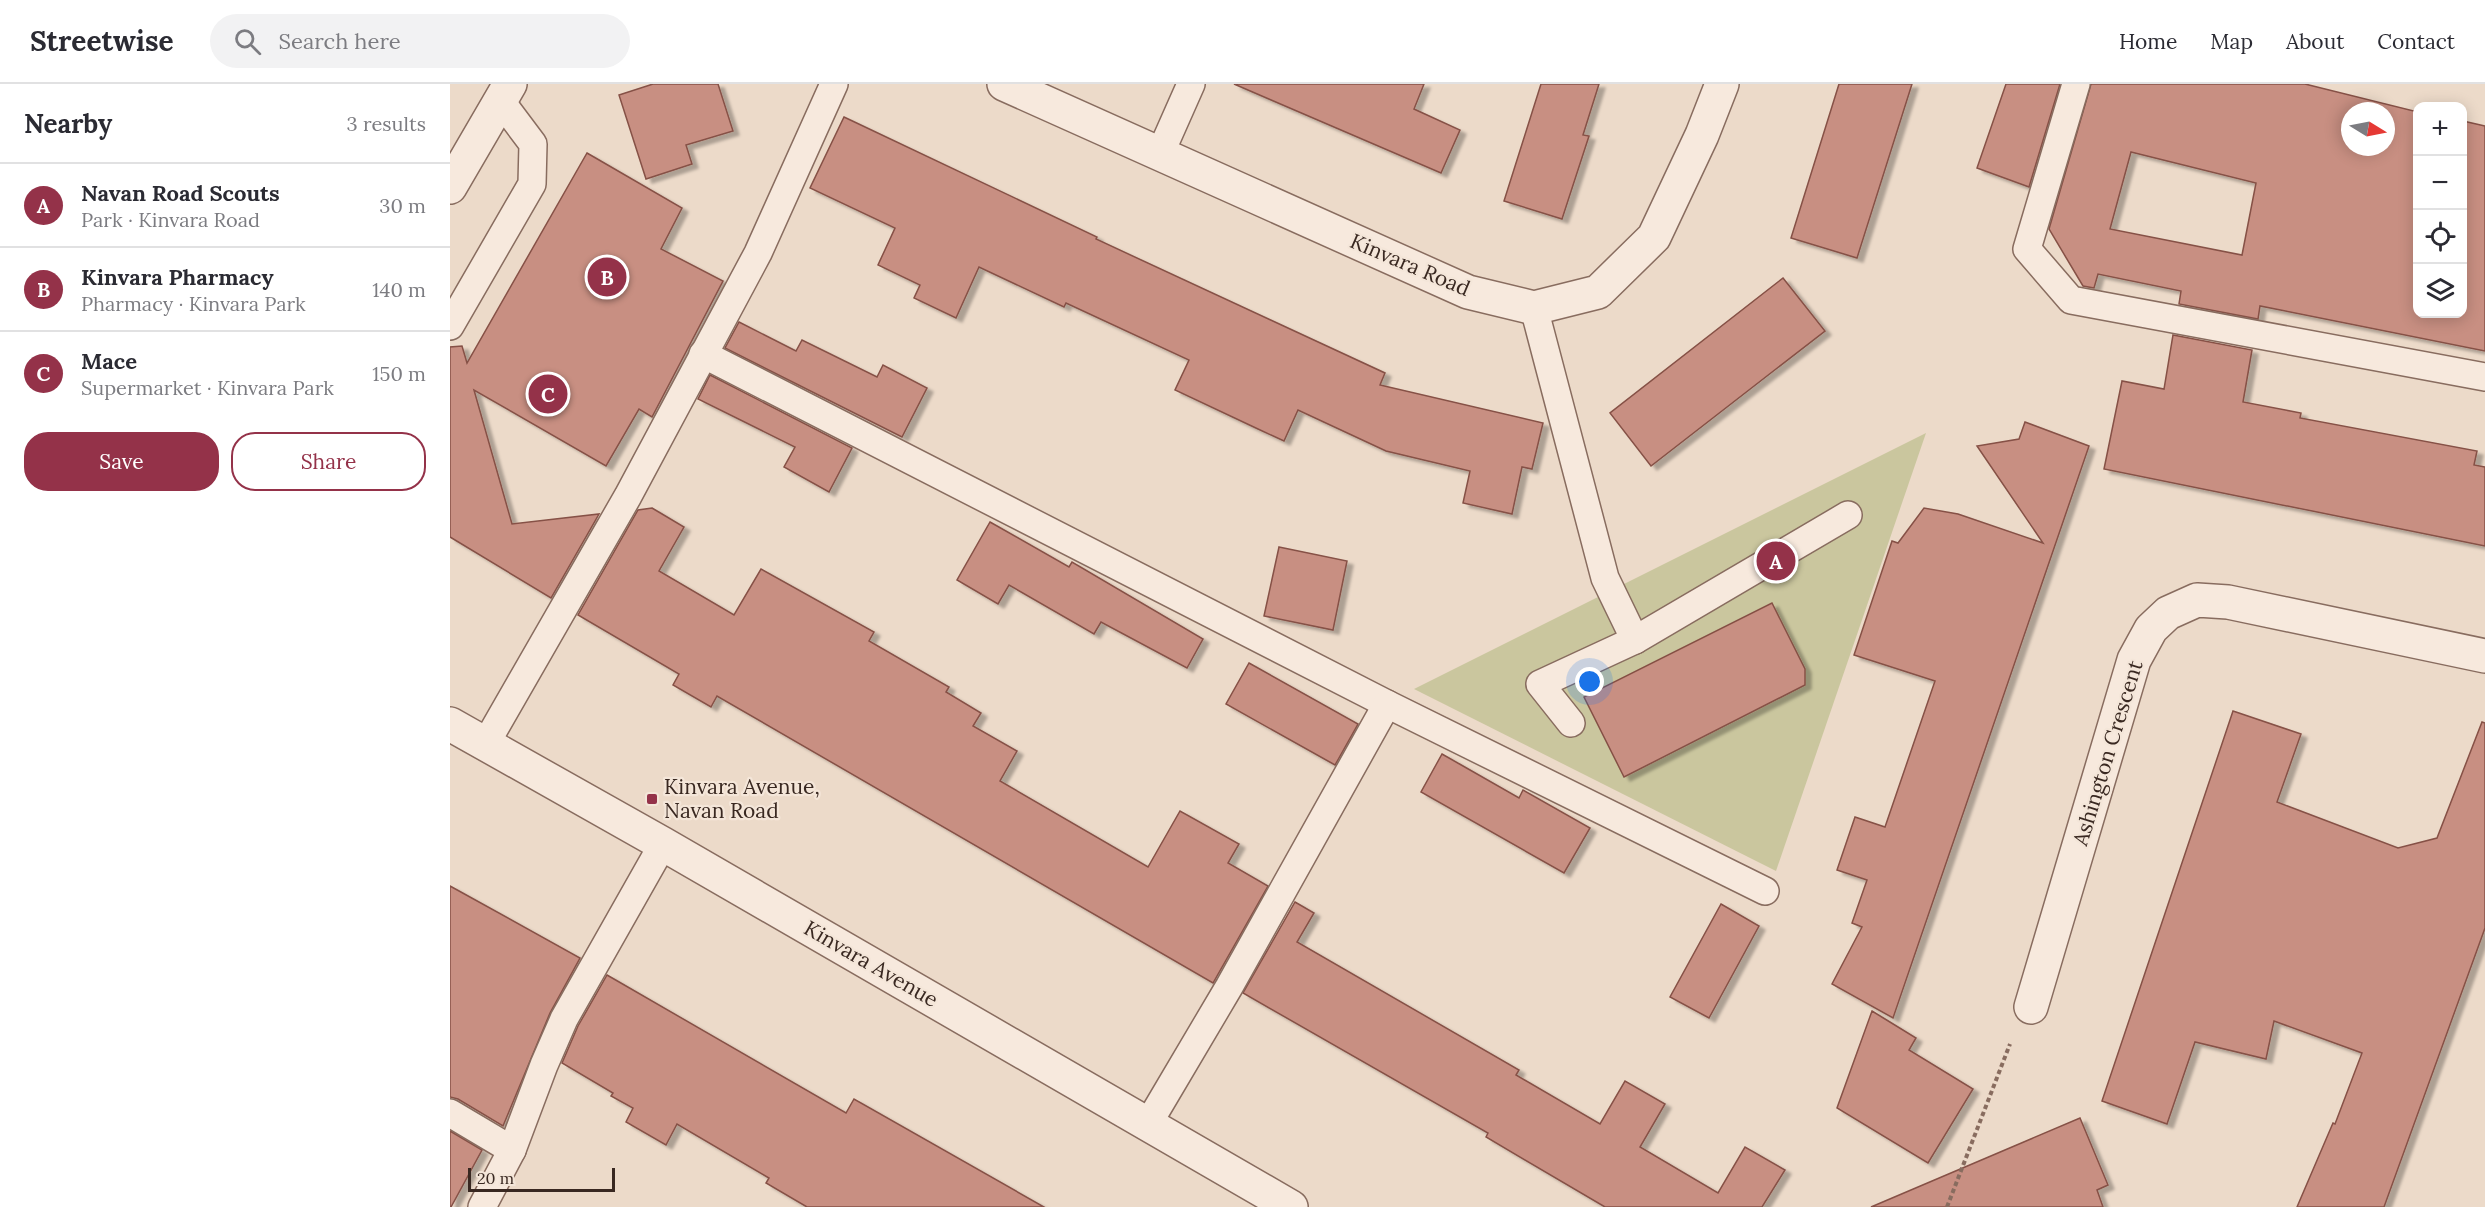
<!DOCTYPE html>
<meta charset="utf-8">
<style>
:root{--surface:#fff;--page:#f2f2f3;--text:#2b2b33;--muted:#7c7c81;--line:#e1e1e2;--accent:#943249}
body{margin:0;font-family:Lora,serif;background:var(--page);color:var(--text)}
.controls{position:absolute;right:18px;top:18px;display:grid;overflow:hidden;border-radius:12px;box-shadow:0 3px 15px #0003}
.controls button{width:54px;height:54px;display:grid;place-items:center;padding:0;border:0;border-bottom:2px solid var(--line);background:var(--surface);color:var(--text);font:30px sans-serif}
.compass{position:absolute;left:1891px;top:18px;width:54px;height:54px;border-radius:50%;background:var(--surface);box-shadow:0 3px 15px #0003;rotate:100deg}
.scale{position:absolute;left:18px;bottom:15px;width:147px;box-sizing:border-box;padding-left:6px;border:3px solid #392821;border-top:0;font-size:16px;line-height:21px;white-space:nowrap;color:#392821;-webkit-text-stroke:4px #f4e6d9;paint-order:stroke}
.you{position:absolute;left:1140px;top:598px;width:21px;height:21px;margin:-15px;border:4px solid #fff;border-radius:50%;background:#1a73e8;box-shadow:0 0 0 9px #1a73e833}
.badge{display:grid;place-items:center;width:39px;height:39px;border-radius:50%;background:var(--accent);color:#fff;font-size:20px;font-weight:700}
.pin{position:absolute;translate:-50% -50%;border:3px solid #fff;box-shadow:0 2px 6px #0006}
.list{margin:0;padding:0;list-style:none}
h2{display:flex;justify-content:space-between;align-items:center;height:78px;margin:0;padding:0 24px;font-size:26px}
h2 small{font-size:20px;font-weight:400;color:var(--muted)}
.list li{display:grid;grid-template-columns:39px 1fr auto;gap:18px;align-items:center;box-sizing:border-box;height:84px;padding:0 24px;border-top:2px solid var(--line)}
.list b{display:block;font-size:22px;white-space:nowrap}
.list p{margin:0;font-size:20px;white-space:nowrap;color:var(--muted)}
.list em{font-size:20px;font-style:normal;color:var(--muted)}
.actions{display:flex;gap:12px;padding:18px 24px}
.actions a{flex:1;padding:14px 0;border:2px solid var(--accent);border-radius:24px;text-align:center;font-size:21px;color:var(--accent)}
.actions .main{background:var(--accent);color:#fff}
.icon{flex:none;width:33px;height:33px;fill:none;stroke:currentColor;stroke-width:2;stroke-linecap:round;stroke-linejoin:round}
.map{position:relative;flex:none;width:2035px;height:1123px;overflow:hidden}
header{display:flex;align-items:center;gap:36px;box-sizing:border-box;height:84px;padding:0 30px;background:var(--surface);border-bottom:2px solid var(--line)}
header strong{font-size:28px}
nav{display:flex;gap:33px;margin-inline-start:auto;font-size:21px}
.search{width:420px;height:54px;background:var(--page);display:flex;align-items:center;gap:15px;box-sizing:border-box;padding:0 21px;border-radius:33px;color:var(--muted);font-size:22px}
main{display:flex}
aside{flex:1;background:var(--surface)}
.map>svg:first-child{display:block}
.green{fill:#cac69e}
.building{fill:#c88f82;stroke:#865146;stroke-width:1.5;fill-rule:evenodd;filter:url(#shadow)}
.lines{fill:none;stroke-linecap:round;stroke-linejoin:round}
.lane-casing{stroke:#886c5f;stroke-width:30}
.street-casing{stroke:#886c5f;stroke-width:36}
.path{stroke:#886c5f;stroke-width:4;stroke-dasharray:4.5 3;stroke-linecap:butt}
.lane{stroke:#f7e9dd;stroke-width:27}
.street{stroke:#f7e9dd;stroke-width:33}
.poi-dot{fill:#943249;stroke:#f4e6d9;stroke-width:2}
.labels{text-anchor:middle;stroke-width:4.5;stroke-linejoin:round;paint-order:stroke}
.street-label{font-size:21px;fill:#392821;stroke:#f4e6d9}
.poi-label{font-size:21px;fill:#392821;stroke:#f4e6d9;text-anchor:start}
</style>
<header>
<strong>Streetwise</strong>
<div class="search"><svg class="icon" aria-label="search" viewBox="0 0 24 24"><circle cx="10" cy="10" r="6"/><path d="M15 15l6 6"/></svg>Search here</div>
<nav><a>Home</a><a>Map</a><a>About</a><a>Contact</a></nav>
</header>
<main>
<aside>
<h2>Nearby<small>3 results</small></h2>
<ul class="list">
<li><span class="badge">A</span><div><b>Navan Road Scouts</b><p>Park · Kinvara Road</p></div><em>30 m</em></li>
<li><span class="badge">B</span><div><b>Kinvara Pharmacy</b><p>Pharmacy · Kinvara Park</p></div><em>140 m</em></li>
<li><span class="badge">C</span><div><b>Mace</b><p>Supermarket · Kinvara Park</p></div><em>150 m</em></li>
</ul>
<div class="actions"><a class="main">Save</a><a>Share</a></div>
</aside>
<div class="map">
<svg width="2035" height="1123" viewBox="0 0 2035 1123">
<defs>
<filter id="shadow"><feDropShadow dx="6" dy="4" stdDeviation="1.5" flood-color="#0004"/></filter>
</defs>
<rect width="100%" height="100%" fill="#ecdac9"/>
<!-- green -->
<path class="green" d="M1476,349L1326,787L964,605Z"/>
<!-- building -->
<g class="building">
<path d="M203,0H268L283,47L236,61L242,80L196,95L169,11Z"/>
<path d="M784,0H974L964,25L1010,46L991,89Z"/>
<path d="M1091,0H1149L1133,51L1139,52L1112,135L1054,117Z"/>
<path d="M1389,0H1462L1407,174L1341,154Z"/>
<path d="M1556,0H1610L1579,103L1527,84Z"/>
<path d="M1641,0H1855L1968,28V230H2013V37L2035,42V267L1810,222L1808,235L1729,220L1731,207L1648,190L1644,204L1633,202L1599,145ZM1900,27H1936V63H1900ZM1681,68L1806,99L1792,171L1660,145Z"/>
<path d="M394,33L647,153L646,155L935,289L930,301L1093,339L1082,385L1072,383L1062,430L1013,419L1020,387L936,367L848,326L834,357L808,345L725,306L739,276L616,219L614,223L529,183L506,234L464,214L470,201L428,181L445,144L360,104Z"/>
<path d="M137,69L232,124L211,165L273,197L202,333L189,325L156,382L24,306L62,440L149,430L101,514L0,453V263L12,262L17,279Z"/>
<path d="M1333,194L1375,247L1201,382L1160,329Z"/>
<path d="M289,238L346,267L352,256L427,293L433,281L477,304L452,353L275,264Z"/>
<path d="M1723,251L1802,266L1793,318L1851,329L1850,334L2027,367L2024,381L2035,383V462L1654,385L1672,297L1714,305Z"/>
<path d="M260,291L402,364L379,408L334,383L345,363L248,315Z"/>
<path d="M1575,338L1639,362L1443,934L1382,900L1412,843L1402,839L1417,796L1387,786L1405,733L1435,743L1485,597L1404,571L1442,457L1448,459L1474,424L1508,430L1593,459L1527,362L1569,355Z"/>
<path d="M202,424L234,443L209,487L284,531L311,485L424,548L419,557L499,603L496,608L531,629L523,642L567,667L550,697L698,783L730,727L789,760L778,779L818,802L763,899L267,612L261,623L223,601L229,590L128,531L188,426Z"/>
<path d="M540,438L619,483L622,478L753,555L737,584L651,538L644,550L559,501L548,520L507,496Z"/>
<path d="M829,463L897,477L883,546L814,532Z"/>
<path d="M1322,519L1355,585V601L1174,693L1134,613Z"/>
<path d="M799,579L908,640L885,681L776,620Z"/>
<path d="M1783,627L1851,650L1827,718L1948,764L1987,754L2032,638L2035,639V844L1934,1123H1847L1883,1039L1885,1040L1912,969L1824,937L1816,975L1745,958L1717,1040L1652,1017Z"/>
<path d="M992,670L1069,714L1073,706L1140,744L1114,789L971,708Z"/>
<path d="M0,802L130,874L100,929L53,1042L8,1015L0,1013Z"/>
<path d="M845,818L864,829L847,858L1069,986L1066,991L1150,1040L1175,997L1215,1020L1190,1063L1268,1109L1295,1063L1335,1086L1312,1123H1155L1036,1053L1038,1049L793,909Z"/>
<path d="M1271,820L1309,842L1259,934L1220,913Z"/>
<path d="M157,891L396,1029L404,1015L594,1123H357L316,1099L319,1094L227,1040L216,1061L176,1038L183,1024L161,1012L163,1009L112,979L128,942Z"/>
<path d="M1422,927L1466,954L1459,966L1523,1005L1478,1079L1387,1024Z"/>
<path d="M1630,1034L1658,1101L1647,1106L1653,1123H1421Z"/>
<path d="M0,1047L32,1066L1,1123H0Z"/>
</g>
<g class="lines">
<!-- lane casing -->
<g class="lane-casing">
<g id="lane">
<path d="M1626,0L1577,165L1621,216L2035,293"/>
<path d="M710,70L741,0"/>
<path d="M1084,224L1155,494L1185,556"/>
<path d="M0,242L82,100L83,60L50,16"/>
<path d="M253,270L937,620L1315,807"/>
<path d="M1121,639L1090,600L1185,556L1398,431"/>
<path d="M35,661L178,412L308,169L384,0"/>
<path d="M0,1029L62,1066"/>
<path d="M698,1040L779,903L937,620"/>
<path d="M32,1123L62,1066L94,981L114,935L213,760"/>
</g>
</g>
<!-- street casing -->
<g class="street-casing">
<g id="street">
<path d="M554,0L1018,208L1084,224L1148,208L1204,153L1252,51L1272,0"/>
<path d="M0,103L60,0"/>
<path d="M0,640L213,760L841,1123"/>
<path d="M1581,923L1684,576L1701,545L1718,529L1747,516L1778,518L2035,572"/>
</g>
</g>
<!-- path -->
<path class="path" d="M1497,1123L1560,960"/>
<!-- lane -->
<use href="#lane" class="lane"/>
<!-- street -->
<use href="#street" class="street"/>
</g>
<!-- markers -->
<rect class="poi-dot" x="196" y="709" width="12" height="12" rx="3"/>
<g class="labels">
<!-- street labels -->
<g class="street-label">
<text transform="translate(960 181) rotate(23)" y="7">Kinvara Road</text>
<text transform="translate(1658 669) rotate(-73)" y="7">Ashington Crescent</text>
<text transform="translate(421 880) rotate(30)" y="7">Kinvara Avenue</text>
</g>
<!-- poi labels -->
<g class="poi-label">
<text x="214" y="710">Kinvara Avenue,<tspan x="214" dy="24">Navan Road</tspan></text>
</g>
</g>
</svg>
<div class="controls">
<button>+</button>
<button>−</button>
<button><svg class="icon" aria-label="locate" viewBox="0 0 24 24"><circle cx="12" cy="12" r="6"/><path d="M12 2v4M12 18v4M2 12h4M18 12h4"/></svg></button>
<button><svg class="icon" aria-label="layers" viewBox="0 0 24 24"><path d="M12 4l9 5-9 5-9-5zM3 14l9 5 9-5"/></svg></button>
</div>
<svg class="compass" viewBox="-18 -18 36 36"><path d="M0-13l5 13h-10z" fill="#e53935"/><path d="M0 13l5-13h-10z" fill="#7c7c81"/></svg>
<div class="scale">20 m</div>
<div class="you"></div>
<div class="pin badge" style="left:1326px;top:477px">A</div>
<div class="pin badge" style="left:157px;top:193px">B</div>
<div class="pin badge" style="left:98px;top:310px">C</div>
</div>
</main>
